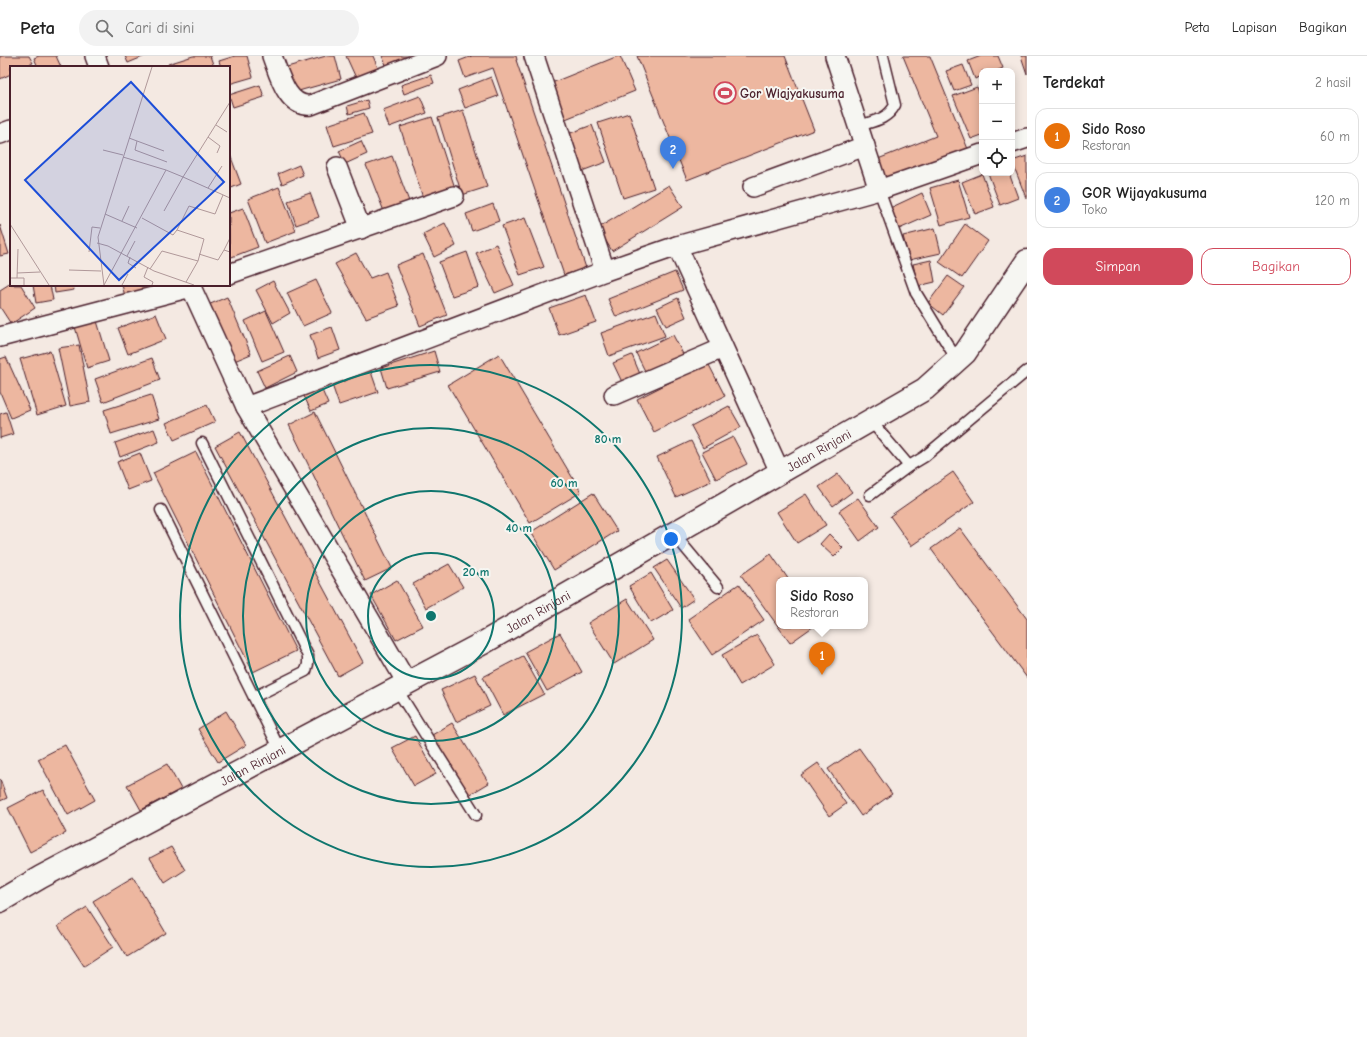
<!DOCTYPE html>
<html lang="id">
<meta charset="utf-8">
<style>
:root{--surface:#fff;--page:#f2f2f2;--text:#222;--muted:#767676;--line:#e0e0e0;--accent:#d1495b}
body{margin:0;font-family:"Comic Neue",sans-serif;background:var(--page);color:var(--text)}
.controls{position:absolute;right:12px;top:12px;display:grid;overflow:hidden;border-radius:8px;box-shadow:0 2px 10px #0003}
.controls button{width:36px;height:36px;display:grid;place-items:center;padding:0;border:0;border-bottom:1px solid var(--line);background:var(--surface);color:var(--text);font:20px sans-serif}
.you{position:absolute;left:671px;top:483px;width:14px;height:14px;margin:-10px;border:3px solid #fff;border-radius:50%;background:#1a73e8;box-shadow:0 0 0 6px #1a73e833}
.badge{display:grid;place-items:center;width:26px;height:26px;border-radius:50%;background:var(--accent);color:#fff;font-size:13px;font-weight:700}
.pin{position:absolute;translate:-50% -33px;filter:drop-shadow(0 1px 2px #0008)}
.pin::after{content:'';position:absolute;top:21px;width:14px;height:12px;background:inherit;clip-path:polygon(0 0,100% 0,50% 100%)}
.popup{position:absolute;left:776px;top:521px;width:92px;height:52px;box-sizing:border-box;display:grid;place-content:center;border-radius:8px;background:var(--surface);filter:drop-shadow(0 1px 3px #0005);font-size:13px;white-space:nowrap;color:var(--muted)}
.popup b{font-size:15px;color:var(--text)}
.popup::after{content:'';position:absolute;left:50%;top:100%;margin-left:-8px;border:8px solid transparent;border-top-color:var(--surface)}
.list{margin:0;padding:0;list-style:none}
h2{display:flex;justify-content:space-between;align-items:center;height:52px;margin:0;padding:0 16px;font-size:17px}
h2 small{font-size:13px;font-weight:400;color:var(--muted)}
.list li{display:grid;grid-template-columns:26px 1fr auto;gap:12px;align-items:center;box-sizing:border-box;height:56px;margin:0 8px 8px;padding:0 8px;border:1px solid var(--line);border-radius:12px}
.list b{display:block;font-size:15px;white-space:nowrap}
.list p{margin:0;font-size:13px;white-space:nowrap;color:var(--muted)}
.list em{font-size:13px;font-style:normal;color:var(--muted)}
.actions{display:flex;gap:8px;padding:12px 16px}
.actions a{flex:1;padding:9px 0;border:1px solid var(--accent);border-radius:12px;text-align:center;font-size:14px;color:var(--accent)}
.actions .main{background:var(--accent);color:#fff}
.icon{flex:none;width:22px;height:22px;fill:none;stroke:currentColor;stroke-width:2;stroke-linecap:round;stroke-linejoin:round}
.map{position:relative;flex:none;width:1027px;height:981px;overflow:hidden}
header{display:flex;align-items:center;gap:24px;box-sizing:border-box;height:56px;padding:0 20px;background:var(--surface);border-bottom:1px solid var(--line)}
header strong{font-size:19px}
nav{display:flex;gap:22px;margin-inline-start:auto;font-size:14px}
.search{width:280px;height:36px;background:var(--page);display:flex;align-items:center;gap:10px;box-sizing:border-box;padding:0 14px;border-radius:22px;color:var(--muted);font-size:15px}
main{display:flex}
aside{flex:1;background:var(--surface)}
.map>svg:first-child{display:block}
.building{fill:#edb7a0;stroke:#4a1f2b}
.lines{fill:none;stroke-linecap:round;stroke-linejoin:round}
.lane-casing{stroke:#4a1f2b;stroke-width:13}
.street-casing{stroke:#4a1f2b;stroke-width:22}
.secondary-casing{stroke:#4a1f2b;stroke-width:25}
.lane{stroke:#f6f6f2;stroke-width:10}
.street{stroke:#f6f6f2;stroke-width:19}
.secondary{stroke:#f6f6f2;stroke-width:22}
.ring{fill:none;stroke:#0f766e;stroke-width:2}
.labels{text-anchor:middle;stroke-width:4;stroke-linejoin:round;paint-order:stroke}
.poi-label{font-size:13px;font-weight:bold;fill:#4a1f2b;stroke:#f6f6f2;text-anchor:start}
.street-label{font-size:13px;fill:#4a1f2b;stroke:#f6f6f2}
.inset-road{fill:none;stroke:#b09899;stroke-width:1}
.view{fill:#1d4ed8;fill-opacity:0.15;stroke:#1d4ed8;stroke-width:2}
.inset-edge{fill:none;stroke:#4a1f2b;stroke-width:2}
.centre{fill:#0f766e;stroke:#f6f6f2;stroke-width:2}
.ring-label{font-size:12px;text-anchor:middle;font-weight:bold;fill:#0f766e;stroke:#f6f6f2;stroke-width:4;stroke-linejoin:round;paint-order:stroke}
</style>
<header>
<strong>Peta</strong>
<div class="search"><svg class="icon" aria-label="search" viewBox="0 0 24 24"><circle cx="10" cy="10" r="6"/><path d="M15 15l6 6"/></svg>Cari di sini</div>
<nav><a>Peta</a><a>Lapisan</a><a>Bagikan</a></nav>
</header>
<main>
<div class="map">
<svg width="1027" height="981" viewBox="0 0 1027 981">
<rect width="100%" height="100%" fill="#f4e9e2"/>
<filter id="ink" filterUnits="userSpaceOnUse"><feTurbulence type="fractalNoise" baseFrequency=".025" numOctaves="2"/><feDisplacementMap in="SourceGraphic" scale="8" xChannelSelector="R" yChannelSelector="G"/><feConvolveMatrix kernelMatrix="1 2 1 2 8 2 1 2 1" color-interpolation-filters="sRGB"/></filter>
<g filter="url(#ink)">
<!-- building -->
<g class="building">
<path d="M0,0H29L33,7L24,11H11V18L0,23Z"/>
<path d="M39,0H56L61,11H38L34,2Z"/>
<path d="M125,0H145L128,7Z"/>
<path d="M193,0H210L214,11H169L168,8Z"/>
<path d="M235,0H247L253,21L229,28V11H221L219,5Z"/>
<path d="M326,0H335L341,23L295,36L287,11Z"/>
<path d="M346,0H373L378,12L356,22Z"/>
<path d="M382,0H421L389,15Z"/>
<path d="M472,0H516L517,4H516L586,212L564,219L493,12L465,22L459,5Z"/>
<path d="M618,0H620L635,35L563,64L549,28Z"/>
<path d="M637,0H785L814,74L687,124Z"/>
<path d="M903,0H930L968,93L887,126L878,103L936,80Z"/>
<path d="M981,0H998L1003,12L996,15H982V20L975,23L968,5Z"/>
<path d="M1021,0H1027V18Z"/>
<path d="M963,9L971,29L954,35L946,15Z"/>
<path d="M431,19L434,27L404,38L401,29Z"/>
<path d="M491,21L498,40L465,52L458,34Z"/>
<path d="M260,29L264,41L233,51L229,39Z"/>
<path d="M977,31L982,44V79L971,83L953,40Z"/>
<path d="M420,40L427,57L389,71L383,54Z"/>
<path d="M367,44L369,52L349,58L347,50Z"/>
<path d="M463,54L487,131L462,139L438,62Z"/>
<path d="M364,57L372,78L334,90L327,69Z"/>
<path d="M629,57L654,132L623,142L598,67Z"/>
<path d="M432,61L455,132L423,142L400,71Z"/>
<path d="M592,69L606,106L582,115L568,78Z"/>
<path d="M361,85L367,98L345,108L339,95Z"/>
<path d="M229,96L241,128L229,133Z"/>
<path d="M392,100L410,148L385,158L366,109Z"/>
<path d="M1027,100V142H1026L1012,105Z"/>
<path d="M299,109L303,119L282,128L278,118Z"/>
<path d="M988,117H1009L1018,142L1000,149Z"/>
<path d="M982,118L994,151L975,158L962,126Z"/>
<path d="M958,124L969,161L941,169L930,132Z"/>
<path d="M669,129L683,151L612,195L598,172Z"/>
<path d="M279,131L296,175L265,187L248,143Z"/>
<path d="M310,137L319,161L296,169L288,145Z"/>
<path d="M922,137L931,159L899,173L890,152Z"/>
<path d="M493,148L499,165L472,175L466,158Z"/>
<path d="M243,152L258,191L229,202V157Z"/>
<path d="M525,162L544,211L520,219L502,170Z"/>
<path d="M445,167L456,190L434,201L423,178Z"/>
<path d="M965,168L988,185L962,222L939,206Z"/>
<path d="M0,169L9,198L0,200Z"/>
<path d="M935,172L941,197L909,204L903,180Z"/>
<path d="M496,188L514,229L495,237L476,197Z"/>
<path d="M467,196L479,231L452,240L439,206Z"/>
<path d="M356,197L370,222L386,216L399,250L366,262L335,208Z"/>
<path d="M423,198L447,259L420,270L396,209Z"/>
<path d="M931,204L935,226L918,230L913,208Z"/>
<path d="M675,216L683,234L616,261L608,243Z"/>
<path d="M948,220L964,231L943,259L928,247Z"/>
<path d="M316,224L332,257L303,270L287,237Z"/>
<path d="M273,225L290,257L273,267L256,234Z"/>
<path d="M11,227V229H21L35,252L11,268L0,251V234Z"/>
<path d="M33,229H50L53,244L36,247Z"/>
<path d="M54,229H73L74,234L55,237Z"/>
<path d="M122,229H154L156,235L126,244Z"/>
<path d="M586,239L596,266L559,279L549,252Z"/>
<path d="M227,241L251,298L232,306L208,249Z"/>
<path d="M678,242L686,261L666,270L657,252Z"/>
<path d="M266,255L284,296L262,305L245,265Z"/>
<path d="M656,257L665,280L609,300L601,277Z"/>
<path d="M156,258L166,283L128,298L118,272Z"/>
<path d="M97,265L109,305L87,312L75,271Z"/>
<path d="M332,271L340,294L318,302L310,279Z"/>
<path d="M673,279L684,300L647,319L636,297Z"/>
<path d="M79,289L90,346L70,350L58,292Z"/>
<path d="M50,295L66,350L37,359L20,303Z"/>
<path d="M434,295L440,316L387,332L381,312Z"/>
<path d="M499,298L581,436L530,467L448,329Z"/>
<path d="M632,299L640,318L622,326L613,307Z"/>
<path d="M290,300L297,316L265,332L257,315Z"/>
<path d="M6,301L30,354L11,362L0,336V303Z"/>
<path d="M152,302L160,324L103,346L95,323Z"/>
<path d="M708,307L725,340L654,376L637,343Z"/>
<path d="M370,313L378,336L339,349L331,326Z"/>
<path d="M321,332L328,348L311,355L304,340Z"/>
<path d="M151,339L159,363L111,378L104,354Z"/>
<path d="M207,349L215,366L174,384L166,367Z"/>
<path d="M729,350L741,371L703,392L691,370Z"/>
<path d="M6,356L13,378L0,382V358Z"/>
<path d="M315,356L392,512L365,525L289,369Z"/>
<path d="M154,373L159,386L120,401L115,387Z"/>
<path d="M240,376L363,606L338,620L215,390Z"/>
<path d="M733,381L747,408L716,423L702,396Z"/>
<path d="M691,385L711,425L676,441L657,401Z"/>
<path d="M196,396L296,595L253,616L153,417Z"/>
<path d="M140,397L151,425L128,434L117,406Z"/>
<path d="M953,416L974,446L911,490L890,460Z"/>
<path d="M838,418L852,436L833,450L819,431Z"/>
<path d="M593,437L617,475L554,514L531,476Z"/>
<path d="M806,438L826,469L797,487L777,456Z"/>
<path d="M858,442L879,471L860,485L839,455Z"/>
<path d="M960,472L1027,563V622L931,493Z"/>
<path d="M829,478L843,492L834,501L820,488Z"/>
<path d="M771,498L789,524H779V570H814L790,587L741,519Z"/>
<path d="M667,504L694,543L681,552L654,512Z"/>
<path d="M449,508L463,531L426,552L413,528Z"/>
<path d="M651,517L673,554L651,567L629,530Z"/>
<path d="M397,524L423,570L396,584L371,539Z"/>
<path d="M739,528L764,564L712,599L688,563Z"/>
<path d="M627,543L653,584L614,608L588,567Z"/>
<path d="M560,577L582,616L547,635L525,596Z"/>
<path d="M757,579L775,608L740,629L722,599Z"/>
<path d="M523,600L544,638L503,659L483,621Z"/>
<path d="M475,618L490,650L456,666L441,634Z"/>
<path d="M226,655L246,689L218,706L198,673Z"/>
<path d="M452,667L489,727L469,739L432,679Z"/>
<path d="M415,680L436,718L414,730L392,692Z"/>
<path d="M65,689L95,744L68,759L38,703Z"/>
<path d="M859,692L892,738L861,760L828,713Z"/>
<path d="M818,707L846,748L829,760L801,719Z"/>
<path d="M167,708L181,733L141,754L127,729Z"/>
<path d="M0,723L7,742L0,745Z"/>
<path d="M43,734L66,777L30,796L8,752Z"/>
<path d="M171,791L185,814L165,827L150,802Z"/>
<path d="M133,821L166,877L127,901L93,845Z"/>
<path d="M87,851L113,891L84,910L58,870Z"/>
</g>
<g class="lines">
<!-- lane casing -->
<g class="lane-casing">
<g id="lane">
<path d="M858,70C874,65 887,64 895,49L883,0"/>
<path d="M879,134L916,237L957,304"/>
<path d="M870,364L909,410L924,401L1027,315"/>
<path d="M202,387L308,600V608L306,615L254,641"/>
<path d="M870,439L909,410"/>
<path d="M161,454L280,694"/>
<path d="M673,477L718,531"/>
<path d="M396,632L476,759"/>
</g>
</g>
<!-- street casing -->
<g class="street-casing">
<g id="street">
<path d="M95,0L99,11"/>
<path d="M272,0C279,18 287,52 311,49L437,0"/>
<path d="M534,0L605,215"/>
<path d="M835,0L879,134"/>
<path d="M0,78L11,74"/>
<path d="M1012,87L1027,82"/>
<path d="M337,111L361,173"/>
<path d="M753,131L865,90"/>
<path d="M677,190L780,416"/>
<path d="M229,218L454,140"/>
<path d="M0,281L191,231L246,351L605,215L677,190L879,134L982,98"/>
<path d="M614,339L723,292"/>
<path d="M246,351L407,627"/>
</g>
</g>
<!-- secondary casing -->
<g class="secondary-casing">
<g id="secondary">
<path id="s1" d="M0,845L41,821L483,587L925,333L965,297L1027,205"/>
</g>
</g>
<!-- lane -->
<use href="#lane" class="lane"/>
<!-- street -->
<use href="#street" class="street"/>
<!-- secondary -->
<use href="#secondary" class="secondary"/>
</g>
</g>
<!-- distance rings -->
<g class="ring">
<circle cx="431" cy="560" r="63"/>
<circle cx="431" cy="560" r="125"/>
<circle cx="431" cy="560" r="188"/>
<circle cx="431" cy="560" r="251"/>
</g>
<!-- icons -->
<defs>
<g id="stadium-ring" transform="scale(1.15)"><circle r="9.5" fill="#f6f6f2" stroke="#d1495b" stroke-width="1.5"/><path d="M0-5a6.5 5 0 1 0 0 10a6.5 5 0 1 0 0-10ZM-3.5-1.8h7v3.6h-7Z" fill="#d1495b"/></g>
</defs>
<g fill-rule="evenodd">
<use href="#stadium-ring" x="725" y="37"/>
</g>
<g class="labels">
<!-- poi labels -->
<g class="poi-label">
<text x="740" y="42">Gor Wiajyakusuma</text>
</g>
<!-- street labels -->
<g class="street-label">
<text dy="5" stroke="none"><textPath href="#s1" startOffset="935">Jalan Rinjani</textPath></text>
<text dy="5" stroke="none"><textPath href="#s1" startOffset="611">Jalan Rinjani</textPath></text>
<text dy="5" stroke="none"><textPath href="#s1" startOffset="287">Jalan Rinjani</textPath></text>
</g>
</g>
<!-- overview -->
<g transform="translate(10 10)">
<rect width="220" height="220" fill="#f4e9e2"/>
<path class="inset-road" d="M206,59L217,66M198,71L210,80L207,87M119,72L154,85M127,75L125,84L157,96M93,84L113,89M113,91L156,104M198,122L212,100M154,145L173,111L220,132M95,148L127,162M132,152L163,169L167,164L194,173L188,195L176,216M112,155L119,140M0,158L39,219M167,164L179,140L205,148L213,129M87,177L98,180L144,205L184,219M214,184L220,172M79,186L82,161L90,162M189,188L208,194L214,184L220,186M117,190L125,175M120,191L118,197L126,202M138,201L134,211L143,216L142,219M140,203L152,185L188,195M59,204L91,205M7,207L30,206M0,212H14V219M7,212L8,183M94,219L156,104L173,111L220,36M94,219L88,171L142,1M112,219L118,208"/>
<path class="view" d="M121,16L214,116L109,214L15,114Z"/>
<rect width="220" height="220" class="inset-edge"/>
</g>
<circle cx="431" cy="560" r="6" class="centre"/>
<g class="ring-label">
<text x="608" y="387">80 m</text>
<text x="564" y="431">60 m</text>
<text x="519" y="476">40 m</text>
<text x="476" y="520">20 m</text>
</g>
</svg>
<div class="controls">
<button>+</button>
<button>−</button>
<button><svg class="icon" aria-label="locate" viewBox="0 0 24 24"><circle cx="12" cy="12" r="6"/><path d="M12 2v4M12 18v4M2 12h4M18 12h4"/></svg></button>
</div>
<div class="you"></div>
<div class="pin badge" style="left:822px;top:619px;background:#e8710a">1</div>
<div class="popup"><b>Sido Roso</b>Restoran</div>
<div class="pin badge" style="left:673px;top:113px;background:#3f7fe0">2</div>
</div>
<aside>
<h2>Terdekat<small>2 hasil</small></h2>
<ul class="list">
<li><span class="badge" style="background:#e8710a">1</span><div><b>Sido Roso</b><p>Restoran</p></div><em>60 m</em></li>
<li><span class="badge" style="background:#3f7fe0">2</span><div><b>GOR Wijayakusuma</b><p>Toko</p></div><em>120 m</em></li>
</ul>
<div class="actions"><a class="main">Simpan</a><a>Bagikan</a></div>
</aside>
</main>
